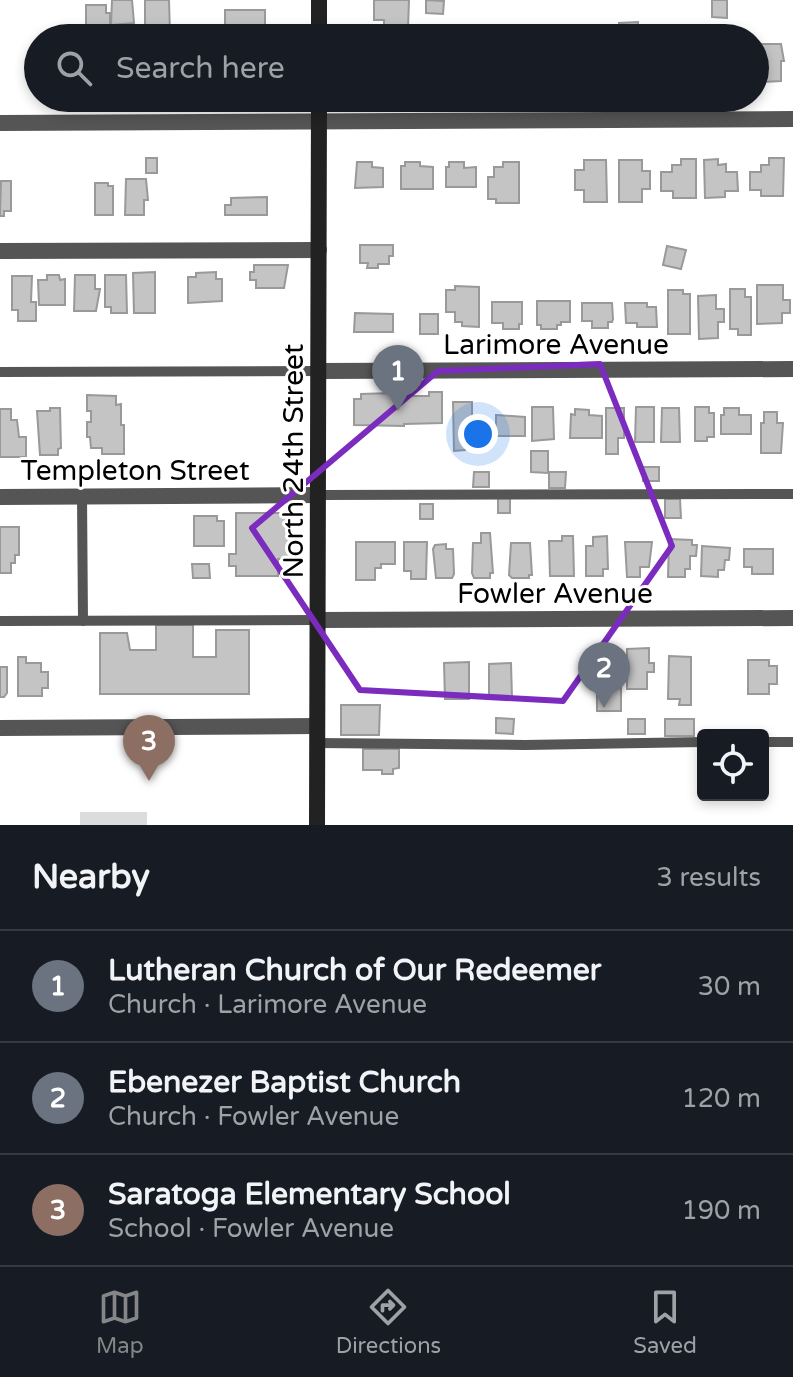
<!DOCTYPE html>
<meta charset="utf-8">
<style>
:root{--surface:#171b24;--page:#20242c;--text:#f1f3f6;--muted:#9ea1a6;--line:#363941;--accent:#858687}
body{margin:0;font-family:"Varela Round",sans-serif;background:var(--page);color:var(--text)}
.controls{position:absolute;right:24px;bottom:24px;display:grid;overflow:hidden;border-radius:8px;box-shadow:0 4px 12px #0003}
.controls button{width:72px;height:72px;display:grid;place-items:center;padding:0;border:0;border-bottom:2px solid var(--line);background:var(--surface);color:var(--text);font:40px sans-serif}
.you{position:absolute;left:478px;top:434px;width:28px;height:28px;margin:-20px;border:6px solid #fff;border-radius:50%;background:#1a73e8;box-shadow:0 0 0 12px #1a73e833}
.badge{display:grid;place-items:center;width:52px;height:52px;border-radius:50%;background:var(--accent);color:#fff;font-size:26px;font-weight:700}
.pin{position:absolute;translate:-50% -66px;filter:drop-shadow(0 2px 4px #0008)}
.pin::after{content:'';position:absolute;top:42px;width:28px;height:24px;background:inherit;clip-path:polygon(0 0,100% 0,50% 100%)}
.list{margin:0;padding:0;list-style:none}
h2{display:flex;justify-content:space-between;align-items:center;height:104px;margin:0;padding:0 32px;font-size:34px}
h2 small{font-size:26px;font-weight:400;color:var(--muted)}
.list li{display:grid;grid-template-columns:52px 1fr auto;gap:24px;align-items:center;box-sizing:border-box;height:112px;padding:0 32px;border-top:2px solid var(--line)}
.list b{display:block;font-size:30px;white-space:nowrap}
.list p{margin:0;font-size:26px;white-space:nowrap;color:var(--muted)}
.list em{font-size:26px;font-style:normal;color:var(--muted)}
.icon{flex:none;width:44px;height:44px;fill:none;stroke:currentColor;stroke-width:2;stroke-linecap:round;stroke-linejoin:round}
.map{position:relative;flex:none;width:793px;height:825px;overflow:hidden}
.search{position:absolute;background:var(--surface);box-shadow:0 4px 12px #0003;left:24px;right:24px;top:24px;height:88px;display:flex;align-items:center;gap:20px;box-sizing:border-box;padding:0 28px;border-radius:44px;color:var(--muted);font-size:30px}
.sheet{height:440px;background:var(--surface)}
nav{display:flex;justify-content:space-around;align-items:center;box-sizing:border-box;height:112px;border-top:2px solid var(--line);background:var(--surface);font-size:22px;color:var(--muted)}
nav a{display:grid;justify-items:center;gap:4px}
nav .on{color:var(--accent)}
.map>svg:first-child{display:block}
.green{fill:#dcdcdc}
.building{fill:#c4c4c4;stroke:#999;stroke-width:2}
.lines{fill:none;stroke-linecap:round;stroke-linejoin:round}
.lane{stroke:#555;stroke-width:10}
.street{stroke:#555;stroke-width:16}
.secondary{stroke:#222;stroke-width:16}
.marked{fill:none;stroke:#7b2cbf;stroke-width:6;stroke-linejoin:round}
.labels{text-anchor:middle;stroke-width:6;stroke-linejoin:round;paint-order:stroke}
.street-label{font-size:28px;fill:#000;stroke:#fff}
</style>
<div class="map">
<svg width="793" height="825" viewBox="0 0 793 825">
<rect width="100%" height="100%" fill="#fff"/>
<!-- green -->
<rect class="green" x="80" y="812" width="67" height="13"/>
<!-- building -->
<g class="building">
<path d="M112,0H132L134,23L111,25Z"/>
<path d="M145,0H169L170,34H153V25H145Z"/>
<path d="M374,0H409L408,28H393V25H384V20H374Z"/>
<path d="M426,0L444,1L443,14L426,13Z"/>
<path d="M712,0H727V18L712,17Z"/>
<path d="M86,5H106V13H110V38H78V25H86Z"/>
<rect x="225" y="10" width="40" height="28"/>
<path d="M638,22V38H619V23Z"/>
<path d="M761,44H781L784,61H781V81L761,82Z"/>
<rect x="146" y="158" width="11" height="15"/>
<path d="M769,158H784L783,196H761V190H750V172H761V165H769Z"/>
<path d="M681,159H696V198H673V191H661V172H672V165H681Z"/>
<path d="M718,159V165L726,164V172H737L738,191H725V197L705,198L704,160Z"/>
<path d="M584,160H606L607,202H584V190H575V170H584Z"/>
<path d="M619,160H642V171H650V189H642V202H619Z"/>
<path d="M357,162H372V167L383,168V187L355,188Z"/>
<path d="M405,162H420V166L433,167V189H401V166H405Z"/>
<path d="M449,162H464V168L476,167V187H446V167H449Z"/>
<path d="M503,162H519V203H496V199H488V177H494V167H503Z"/>
<path d="M126,179H146L148,200H144V215H125Z"/>
<path d="M1,181H11V211H4V216H0Z"/>
<path d="M95,183H108V186H113V215H95Z"/>
<path d="M267,197V215H225V205H231V198Z"/>
<path d="M360,245H393V256H389V264H378V268H367L368,263H360Z"/>
<path d="M667,246L686,250L681,269L663,265Z"/>
<path d="M254,265H288L284,288H256V280H250V272H254Z"/>
<path d="M155,272V313H134L133,273Z"/>
<path d="M216,272V279H222V301L188,303V277H196V273Z"/>
<path d="M47,275H59L60,280L65,279V305H39L38,280H47Z"/>
<path d="M75,275H95V289H100L96,311H74Z"/>
<path d="M105,275H126L127,313H111V307H105Z"/>
<path d="M12,276H32L31,302H36V321H18V310H12Z"/>
<path d="M757,285H783V300H790V313H782V323L757,324Z"/>
<path d="M455,286L479,287V327L462,326V322H455V312H446V290H455Z"/>
<path d="M730,289H745V297H751V335H738V329H730Z"/>
<path d="M668,290H683V294H690V334H668Z"/>
<path d="M716,295V309H724V322H718V338L699,339L698,296Z"/>
<path d="M537,301H570V322H561V325H557V329H541V325H537Z"/>
<path d="M492,302H522V324H519V329H503V323H492Z"/>
<path d="M582,303H612L613,319L612,322H608V328H592V321H582Z"/>
<path d="M625,303H647V307H656L657,327H637V323H626Z"/>
<path d="M355,313L393,314V332H354Z"/>
<rect x="420" y="314" width="18" height="20"/>
<path d="M429,392H442V423L404,424V426L354,425V399H361V394L393,393L397,396H429Z"/>
<path d="M87,395L116,396V405L121,404V425H124V454H102V448H91L90,437H87V422H91V411H87Z"/>
<path d="M453,402H472V445H465V450L454,451Z"/>
<path d="M532,407H553L554,439L532,441Z"/>
<path d="M636,407H654V442H635Z"/>
<path d="M695,407H709V413H714V437H707V441H695Z"/>
<path d="M50,408H60L61,448L58,449V455H40L37,411H50Z"/>
<path d="M606,408H624V438H618V454H606Z"/>
<path d="M662,408H679L680,442H661Z"/>
<path d="M724,408H739V415H751V434H721V415H724Z"/>
<path d="M0,409H11V420H17L19,437H26V457H0Z"/>
<path d="M575,409L589,410V415L602,416V438H570L571,414L575,415Z"/>
<path d="M764,412H777V423H783L781,453H761V423H764Z"/>
<path d="M496,415L525,417V436H496Z"/>
<path d="M531,451H548V473L531,472Z"/>
<rect x="643" y="467" width="16" height="14"/>
<path d="M474,472H489V487H473Z"/>
<path d="M549,472H566L565,488H549Z"/>
<rect x="498" y="498" width="12" height="15"/>
<path d="M665,499H680L681,518H665Z"/>
<rect x="420" y="504" width="13" height="15"/>
<path d="M236,513H291V558L278,559V576H236V566H229V554H236Z"/>
<path d="M194,516H217V521H224V546H194Z"/>
<path d="M0,527H19V555H15V563H11V573H0Z"/>
<path d="M481,533H490L493,573H490V578H474L472,573L473,543H481Z"/>
<path d="M562,536H573L574,576H550L549,541H562Z"/>
<path d="M607,536L608,569H603V576H586V546H593V537Z"/>
<path d="M669,539L692,540V545H697L696,556H690V569H685V577H668Z"/>
<path d="M356,542H395V564H381V568H375V580H356Z"/>
<path d="M404,542H427L426,579H411V571H404Z"/>
<path d="M625,542H652L649,567H640V577H627Z"/>
<path d="M511,543H530L532,575H529V578H512L509,575Z"/>
<path d="M446,544V549H453L454,574L452,578H436L433,549L435,545Z"/>
<path d="M702,546L730,548L729,560H725L724,570H718V577L701,576Z"/>
<path d="M744,549H773V574H752V567H744Z"/>
<path d="M192,564H209L210,578H193Z"/>
<path d="M156,625H193V657H216V630H249V694H100V633H127L130,650H156Z"/>
<path d="M649,648V663H654V672H647V689H627V649Z"/>
<path d="M669,656L691,657V705H679L680,699H668Z"/>
<path d="M18,657H26V663H41V672H48V688H42V696H18Z"/>
<path d="M748,660H769V666H777V684H769V694H748Z"/>
<path d="M469,662V699H445L444,663Z"/>
<path d="M511,663L512,698L489,699V664Z"/>
<rect x="597" y="665" width="24" height="46"/>
<path d="M0,667H7V693L4,697H0Z"/>
<path d="M341,705H380L379,735H341Z"/>
<path d="M496,718L514,719L513,734L496,733Z"/>
<rect x="628" y="719" width="17" height="15"/>
<rect x="665" y="719" width="29" height="17"/>
<path d="M363,749H399V768L393,769V774H382V770H363Z"/>
</g>
<g class="lines">
<!-- lane -->
<g class="lane">
<path d="M0,372L319,371"/>
<path d="M319,495L793,494"/>
<path d="M82,496L83,621"/>
<path d="M0,621L318,620"/>
<path d="M763,742H793"/>
<path d="M317,743L525,745L703,742"/>
</g>
<!-- street -->
<g class="street">
<path d="M0,123L793,119"/>
<path d="M0,251L319,250"/>
<path d="M319,371L793,369"/>
<path d="M0,497L319,495"/>
<path d="M318,620L793,618"/>
<path d="M0,728L317,726"/>
</g>
<!-- secondary -->
<g class="secondary">
<path d="M319,38V0"/>
<path d="M317,825L319,98"/>
</g>
</g>
<!-- marked area -->
<path class="marked" d="M600,364L672,546L563,701L360,690L252,528L438,371Z"/>
<g class="labels">
<!-- street labels -->
<g class="street-label">
<text x="556" y="354">Larimore Avenue</text>
<text transform="translate(293 461) rotate(-90)" y="10">North 24th Street</text>
<text x="135" y="480">Templeton Street</text>
<text x="555" y="603">Fowler Avenue</text>
</g>
</g>
</svg>
<div class="controls">
<button><svg class="icon" aria-label="locate" viewBox="0 0 24 24"><circle cx="12" cy="12" r="6"/><path d="M12 2v4M12 18v4M2 12h4M18 12h4"/></svg></button>
</div>
<div class="you"></div>
<div class="pin badge" style="left:398px;top:411px;background:#6b7280">1</div>
<div class="pin badge" style="left:604px;top:708px;background:#6b7280">2</div>
<div class="pin badge" style="left:149px;top:781px;background:#8d6e63">3</div>
<div class="search"><svg class="icon" aria-label="search" viewBox="0 0 24 24"><circle cx="10" cy="10" r="6"/><path d="M15 15l6 6"/></svg>Search here</div>
</div>
<section class="sheet">
<h2>Nearby<small>3 results</small></h2>
<ul class="list">
<li><span class="badge" style="background:#6b7280">1</span><div><b>Lutheran Church of Our Redeemer</b><p>Church · Larimore Avenue</p></div><em>30 m</em></li>
<li><span class="badge" style="background:#6b7280">2</span><div><b>Ebenezer Baptist Church</b><p>Church · Fowler Avenue</p></div><em>120 m</em></li>
<li><span class="badge" style="background:#8d6e63">3</span><div><b>Saratoga Elementary School</b><p>School · Fowler Avenue</p></div><em>190 m</em></li>
</ul>
</section>
<nav>
<a class="on"><svg class="icon" aria-label="map" viewBox="0 0 24 24"><path d="M3 6l6-2 6 2 6-2v14l-6 2-6-2-6 2zM9 4v14M15 6v14"/></svg>Map</a>
<a><svg class="icon" aria-label="directions" viewBox="0 0 24 24"><path d="M12 3l9 9-9 9-9-9zM9 14v-3h6M13 9l2 2-2 2"/></svg>Directions</a>
<a><svg class="icon" aria-label="saved" viewBox="0 0 24 24"><path d="M7 4h10v16l-5-4-5 4z"/></svg>Saved</a>
</nav>
